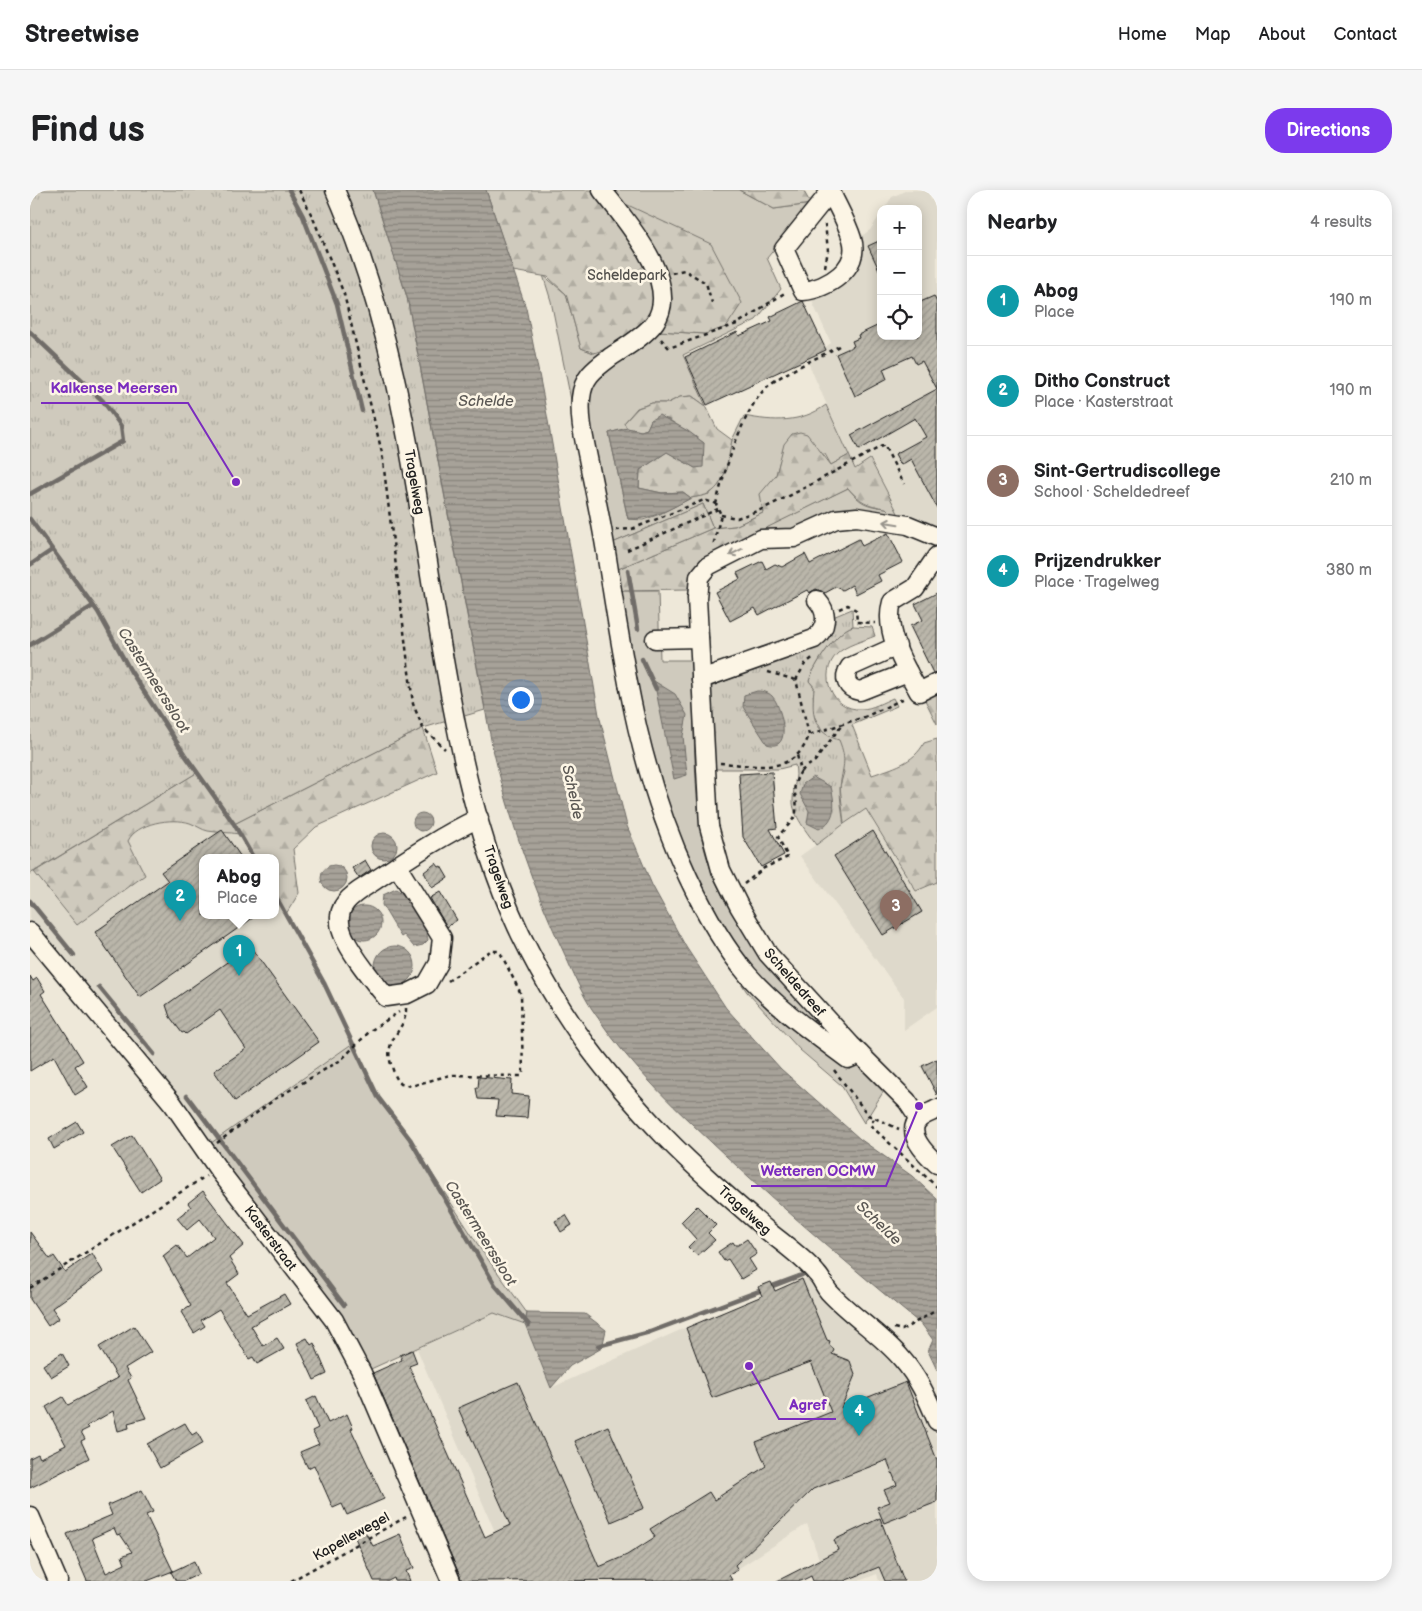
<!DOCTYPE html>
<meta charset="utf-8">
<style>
:root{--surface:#fff;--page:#f6f6f6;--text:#202124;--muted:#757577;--line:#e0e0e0;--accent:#7c3aed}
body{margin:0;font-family:"Balsamiq Sans",sans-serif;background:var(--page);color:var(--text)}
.controls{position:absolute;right:15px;top:15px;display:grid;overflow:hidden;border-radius:10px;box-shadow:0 2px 12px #0003}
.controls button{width:45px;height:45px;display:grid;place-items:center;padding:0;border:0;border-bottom:1px solid var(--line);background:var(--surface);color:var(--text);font:25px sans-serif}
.you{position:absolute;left:490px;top:509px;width:18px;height:18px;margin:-12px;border:4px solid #fff;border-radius:50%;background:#1a73e8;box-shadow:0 0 0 8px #1a73e833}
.badge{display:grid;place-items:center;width:32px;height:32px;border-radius:50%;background:var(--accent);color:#fff;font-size:16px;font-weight:700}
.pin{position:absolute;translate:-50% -41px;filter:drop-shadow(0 1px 2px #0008)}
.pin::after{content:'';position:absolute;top:26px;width:18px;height:15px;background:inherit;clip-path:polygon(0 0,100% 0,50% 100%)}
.popup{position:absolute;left:169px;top:664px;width:80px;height:65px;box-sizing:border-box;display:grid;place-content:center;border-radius:10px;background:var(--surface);filter:drop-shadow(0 1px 4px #0005);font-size:16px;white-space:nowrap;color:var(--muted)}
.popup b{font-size:19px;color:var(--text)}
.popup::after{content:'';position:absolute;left:50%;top:100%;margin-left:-10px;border:10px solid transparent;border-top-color:var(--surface)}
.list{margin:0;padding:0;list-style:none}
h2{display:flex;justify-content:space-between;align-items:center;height:65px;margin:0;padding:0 20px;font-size:21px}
h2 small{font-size:16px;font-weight:400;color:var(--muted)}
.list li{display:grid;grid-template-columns:32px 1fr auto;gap:15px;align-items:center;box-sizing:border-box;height:90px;padding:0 20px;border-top:1px solid var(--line)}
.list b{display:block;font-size:19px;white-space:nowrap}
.list p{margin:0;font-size:16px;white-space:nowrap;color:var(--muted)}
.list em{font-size:16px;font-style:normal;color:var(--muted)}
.icon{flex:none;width:28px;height:28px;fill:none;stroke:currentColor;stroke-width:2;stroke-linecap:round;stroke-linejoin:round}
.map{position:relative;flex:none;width:907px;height:1391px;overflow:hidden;border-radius:20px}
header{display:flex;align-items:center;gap:30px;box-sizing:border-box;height:70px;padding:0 25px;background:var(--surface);border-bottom:1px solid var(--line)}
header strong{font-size:24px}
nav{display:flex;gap:28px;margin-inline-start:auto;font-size:18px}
.intro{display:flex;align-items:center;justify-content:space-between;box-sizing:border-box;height:120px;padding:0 30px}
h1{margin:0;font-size:35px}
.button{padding:12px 22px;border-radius:20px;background:var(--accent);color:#fff;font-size:18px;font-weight:700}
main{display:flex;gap:30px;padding:0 30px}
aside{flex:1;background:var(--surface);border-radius:20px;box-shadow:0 2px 12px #0003}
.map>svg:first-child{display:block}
.built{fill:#ded9cb}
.green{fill:#cfcabd;stroke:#76736c}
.forest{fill:url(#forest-firs);stroke:#76736c}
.cemetery{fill:url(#cemetery-stones);stroke:#76736c}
.park{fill:url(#park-tufts);stroke:#76736c}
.water{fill:url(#water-rules);stroke:#6f6c67}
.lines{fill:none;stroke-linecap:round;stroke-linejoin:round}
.stream{stroke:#6f6c67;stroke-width:4.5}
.building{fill:url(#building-hatch);stroke:#1c1c1c;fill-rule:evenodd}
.minor-casing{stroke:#1c1c1c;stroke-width:21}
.path{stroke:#1c1c1c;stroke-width:2.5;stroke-dasharray:4 4;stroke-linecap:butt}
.minor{stroke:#fcf5e5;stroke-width:18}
.oneway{stroke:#97938b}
.labels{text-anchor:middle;stroke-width:5;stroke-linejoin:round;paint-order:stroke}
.park-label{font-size:14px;fill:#52504c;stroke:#fcf5e5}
.street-label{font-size:14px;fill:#1c1c1c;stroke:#fcf5e5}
.water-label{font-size:15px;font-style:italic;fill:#5b5854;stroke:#fcf5e5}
.leader{fill:none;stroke:#7b2cbf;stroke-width:2}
.callout-dot{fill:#7b2cbf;stroke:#fcf5e5;stroke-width:2}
.callout-label{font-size:15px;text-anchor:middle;font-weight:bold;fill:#7b2cbf;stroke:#fcf5e5;stroke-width:5;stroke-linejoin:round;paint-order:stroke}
</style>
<header>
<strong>Streetwise</strong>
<nav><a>Home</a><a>Map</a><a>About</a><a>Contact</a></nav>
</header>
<div class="intro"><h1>Find us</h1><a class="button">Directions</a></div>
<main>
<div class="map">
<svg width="907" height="1391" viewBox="0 0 907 1391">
<defs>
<pattern id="forest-firs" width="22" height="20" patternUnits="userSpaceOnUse" patternTransform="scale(1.25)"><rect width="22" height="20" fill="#cfcabd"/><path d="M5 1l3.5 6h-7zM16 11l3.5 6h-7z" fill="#b1ada2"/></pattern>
<pattern id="cemetery-stones" width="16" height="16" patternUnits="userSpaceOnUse" patternTransform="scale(1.25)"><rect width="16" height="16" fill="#cfcabd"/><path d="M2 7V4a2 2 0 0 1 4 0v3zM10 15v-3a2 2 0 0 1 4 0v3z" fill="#b1ada2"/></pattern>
<pattern id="park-tufts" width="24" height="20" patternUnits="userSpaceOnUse" patternTransform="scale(1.25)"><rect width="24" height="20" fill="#cfcabd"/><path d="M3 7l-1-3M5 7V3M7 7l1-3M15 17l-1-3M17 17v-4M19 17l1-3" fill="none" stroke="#b1ada2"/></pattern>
<pattern id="water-rules" width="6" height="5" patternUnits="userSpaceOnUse" patternTransform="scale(1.25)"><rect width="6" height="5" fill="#a7a299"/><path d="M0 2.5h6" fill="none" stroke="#87837c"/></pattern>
<pattern id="building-hatch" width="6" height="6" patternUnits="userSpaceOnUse" patternTransform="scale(1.25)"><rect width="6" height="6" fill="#bab6aa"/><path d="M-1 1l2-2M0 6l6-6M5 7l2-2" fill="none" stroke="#9f9c92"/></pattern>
</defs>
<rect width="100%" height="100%" fill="#eee8d9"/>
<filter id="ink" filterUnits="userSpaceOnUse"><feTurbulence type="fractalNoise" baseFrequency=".02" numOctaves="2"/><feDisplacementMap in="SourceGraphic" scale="10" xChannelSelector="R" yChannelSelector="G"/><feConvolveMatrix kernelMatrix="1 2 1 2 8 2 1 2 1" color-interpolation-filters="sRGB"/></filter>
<g filter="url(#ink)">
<!-- built -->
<g class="built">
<path d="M877,0H897L907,20V340L869,325L841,269L825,279L777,170L801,153L780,107L800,99L827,49L840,40L851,24V146H888V19H854L862,7Z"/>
<path d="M836,619L886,701L907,692V817L874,840V808L770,666Z"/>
<path d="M141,630L160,633L177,641L209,644L223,667H173V725H245V705L323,853L174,958L0,742V684L4,682L47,734L102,642L109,637Z"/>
<path d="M776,1088L792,1106L841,1150L879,1191L896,1219L907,1248V1391H849L847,1384L829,1391H818L808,1361L789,1369L777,1334L689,1391H486L387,1159L464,1123L495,1134L521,1198L657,1137Z"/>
</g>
<!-- green -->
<g class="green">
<path d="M573,0H709L744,19L781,14L737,68L751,99L726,130L653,165L676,216L662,206L650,207L638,213H622L607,218L594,233L597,238L579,243L598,329L613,330L630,324L661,308L680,304L690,293L695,281L702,250L714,226C744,232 771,233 796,215L819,265L801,275L795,264L750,270L746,285L739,294L733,323L705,336L683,338L673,314L578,355L588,379V401H628L630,470H661C665,525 663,582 670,637C684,739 787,827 855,899L834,933L811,895L770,860L717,802L678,743L646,683L623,628L595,520L543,220L521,111L513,85L536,104L551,158L564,163L629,141L675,144L587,10Z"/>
<path d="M818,298C830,313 836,316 856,318L863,325L704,353Z"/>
<path d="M323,853L348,907L380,949L452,1061L497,1123L495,1134L464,1123L332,1183L174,958Z"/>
</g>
<!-- forest -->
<g class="forest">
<path d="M456,0H573L587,10L681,54L712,113L696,137L675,144L629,141L564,163L551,158L536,104L518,87L483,81Z"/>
<path d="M709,0H773L781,14L744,19Z"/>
<path d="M662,206L676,216L687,239L702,250C698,267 697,293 680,303C675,306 666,307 661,308L653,302L632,303L609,298L610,280L637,262L665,278L674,253L638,229L621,230L617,239L611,241L597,238L594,233L608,218L622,213H638L650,207Z"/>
<path d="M770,242L777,244L801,275L819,265L825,279L840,269L869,325H863L856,318C838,316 829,311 818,298L673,369L661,384L659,400L588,401V379L683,338L705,336L733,323L730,304L746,285L754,254L762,244Z"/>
<path d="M823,436L842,437L845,446C833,451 816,455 807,464C787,484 802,521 831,519C842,519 853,512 863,508L867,516L822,535L842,585C862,578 884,573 894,553L907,549V692L886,701L836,619L814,634L810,596L814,582L782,522L784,497L779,491C784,475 807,440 823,436Z"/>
<path d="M907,500V534L893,506Z"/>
<path d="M393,538L407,582L286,637L263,659L269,703L256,724L245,705V667H223L209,644C199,642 189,643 178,641C172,640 166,635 160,633C142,627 106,633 98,651L115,685L47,735L4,682L168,582L204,634Z"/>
</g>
<!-- cemetery -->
<path class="cemetery" d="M673,314L683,338L588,379L578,355Z"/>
<!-- park -->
<g class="park">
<path d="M0,0H343L377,107L455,520L393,538L204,634L168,582L0,684Z"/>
<path d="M822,419L823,436C807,440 784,475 779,491L784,497C782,522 781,542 809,550C818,572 812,577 810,598C810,610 812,622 814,634L786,655C778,643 762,625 763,610C763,597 768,589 765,575L749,579H683L680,497L790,453L803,427Z"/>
</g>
<!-- water -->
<g class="water">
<path d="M343,0H456L496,118L517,225L569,525L597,636L622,695L656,757L696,818L751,879L830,949L882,986L907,1009V1180L898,1161L903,1150L893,1136C826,1081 760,1025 696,966C649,922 602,879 566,825C553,807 544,785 535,765C503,698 479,628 462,555L377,107Z"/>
<path d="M629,225L658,241L674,253L673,277L665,278L637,262L610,280L609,298L632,303L653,302L661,308C640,319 622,330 598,329L579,243L597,238L611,241L617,239L621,230Z"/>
<path d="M624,491L645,504L657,525L653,546L657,585L644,589Z"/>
<path d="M727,501C733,501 738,502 742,506C751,515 764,563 737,554L713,517L714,505Z"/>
<path d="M783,587L801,597C805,613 807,630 789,639L777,633L779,621L770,604L773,594Z"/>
<circle cx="392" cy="632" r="9"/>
<circle cx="354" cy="656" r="13"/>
<circle cx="304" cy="688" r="13"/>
<path d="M366,699C377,705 397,738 398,750L393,755L384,757L374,745L371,747L352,715L353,705Z"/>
<circle cx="334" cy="733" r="17"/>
<circle cx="365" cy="776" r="20"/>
<path d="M497,1123L555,1124L576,1140L572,1158L540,1176L521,1198L495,1134Z"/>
</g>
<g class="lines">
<!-- stream -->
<g class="stream">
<path d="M259,0L273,26L307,114L332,221"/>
<path d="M0,142L73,211L91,236L93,251L0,304"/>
<path d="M0,329L68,422L100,480L155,565L204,634L223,667"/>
<path d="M0,375L22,360"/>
<path d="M598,380L608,439"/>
<path d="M0,455L63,416"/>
<path d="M612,469L626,499"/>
<path d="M245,705L294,793L348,907L380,949L465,1095L499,1135"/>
<path d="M0,711L44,765"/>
<path d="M69,797L124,864"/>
<path d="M157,906L314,1115"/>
<path d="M568,1156L620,1142L772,1085"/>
</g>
</g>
<!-- building -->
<g class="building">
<path d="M851,50V84L838,56Z"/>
<path d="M904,106L907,113V199L892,171L886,174L882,166L853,179L857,189L825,206L806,164L824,156L822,151L829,148L828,145L851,134V146H888V113Z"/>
<path d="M773,111L796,160L677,215L655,167L707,142L709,146L742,131L740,127Z"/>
<path d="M907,199V318L881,269L871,275L865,264L896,247L885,228L829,260L821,245Z"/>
<path d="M858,343L873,372L848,385L851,391L826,404L822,395L813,400L806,397L795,403L786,399L779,403L777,400L729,425L725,418L700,431L685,402L710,389L707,383L732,371L736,379L745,374L752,377L775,364L780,374L829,349L832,356Z"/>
<path d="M907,403V482L903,483L880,436L893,430L885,414Z"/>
<path d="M742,582L747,638L740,639L754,665L731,677L713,647L709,584Z"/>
<path d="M192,640L211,667H173V725H227L110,807L65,742L138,691L131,682Z"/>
<path d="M843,641L892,722L853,745L804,666Z"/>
<path d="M335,670L341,680L329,688L322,678Z"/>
<path d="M406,673L409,677L411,676L418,688L402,698L394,682Z"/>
<path d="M410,702L427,730L417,737L400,708Z"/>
<path d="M220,756L289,852L205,911L184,881L216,859L190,820L156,844L154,842L152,843L140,827L136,815Z"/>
<path d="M0,786L3,791L7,788L15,801L11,804L53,871L45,876L58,897L45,905L24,866L0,881Z"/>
<path d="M907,869V905L892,876Z"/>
<path d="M449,887L482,890L481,904L499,906L497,928L466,926L468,910L448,909L446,898H448Z"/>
<path d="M47,932L53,942L24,959L19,949Z"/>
<path d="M102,945L130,989L111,1002L82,957Z"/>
<path d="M173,1001L214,1055L199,1068L209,1084L197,1093L217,1124L254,1104L260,1114L221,1136L233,1156L247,1148L254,1159L227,1174L223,1167L219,1169L189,1119L171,1130L175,1136L164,1143L151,1122L161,1116L133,1066L147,1055L157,1068L184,1047L170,1029L157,1040L147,1028L161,1017L158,1013Z"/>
<path d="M667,1016L686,1035L678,1043L685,1050L667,1066L658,1057L666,1049L651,1032Z"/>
<path d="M536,1025L542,1035L531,1042L525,1031Z"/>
<path d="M0,1042L20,1069L24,1066L35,1082L62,1063L73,1082L22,1118L29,1128L18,1136L0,1109Z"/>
<path d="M717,1049L727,1064L719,1069L726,1080L711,1089L698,1069L694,1071L688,1062L703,1052L705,1055H708Z"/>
<path d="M772,1089L797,1150L800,1151L799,1154L804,1160L802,1164L820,1171L825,1185L811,1218L876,1192L907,1270V1312L854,1333L847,1317L860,1312L854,1300L867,1295L857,1270L783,1299L705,1375L708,1380L699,1385L702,1390L432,1391L343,1183L372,1170L370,1165L382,1160L387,1173L379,1176L455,1347L480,1335L428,1218L488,1192L569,1377L597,1365L625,1347L620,1339L679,1302L684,1310L736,1276L726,1252L801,1222L781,1172L682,1208L656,1138L732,1106L728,1097L741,1092L745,1101Z"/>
<path d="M104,1136L121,1162L95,1178L101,1188L98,1190L116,1228L98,1233L99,1238L88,1241L83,1221L57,1236L59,1238L51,1242L55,1249L51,1251L59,1268L0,1298V1268L8,1264L10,1268L36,1255L16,1217L33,1207L38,1215L88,1188L69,1157Z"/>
<path d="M277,1148L281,1155L284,1153L297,1184L284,1190L267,1153Z"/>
<path d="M32,1163L39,1176L21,1187L13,1175Z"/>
<path d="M286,1206L298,1233L317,1224L323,1238L321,1239L354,1309L317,1325L312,1314L303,1318L284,1275L278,1278L270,1262L289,1254L282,1241L288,1238L276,1211Z"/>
<path d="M155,1233L162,1245L167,1242L173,1253L130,1278L117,1254Z"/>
<path d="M578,1236L614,1318L581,1332L545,1251Z"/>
<path d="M112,1300L123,1322L116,1325L143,1381L117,1391H57L37,1344L82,1325L78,1315ZM84,1338L87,1345L90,1344L102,1362L92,1366L95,1374L76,1383L62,1348Z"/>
<path d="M850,1328L874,1391H855L849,1377L814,1391H783L781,1386L771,1391H747L808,1360L804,1350Z"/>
<path d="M333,1338L343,1356L370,1344L384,1378L376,1381L380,1391H365L364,1388L358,1391H344L323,1343Z"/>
<path d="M164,1371L169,1384L154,1391H146L141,1382Z"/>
</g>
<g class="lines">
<!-- minor casing -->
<g class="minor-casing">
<g id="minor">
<path d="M305,0C366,138 384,288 408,435C426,544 448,665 500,763C537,835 578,887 634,946C667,980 703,1011 739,1042C755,1055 774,1068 787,1084C792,1089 794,1096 799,1102C821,1126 851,1144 872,1169C888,1187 898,1209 907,1231"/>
<path d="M572,0C595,30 652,93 625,132C616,145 596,157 582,166C566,178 553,186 551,208C549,228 554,248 558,268C564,299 571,330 576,362C594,476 608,581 658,687C674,721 693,756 718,785C747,818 783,843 818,869L830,864"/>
<path d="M800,0C807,16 817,32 822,49C831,78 797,99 773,101L754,59L800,2"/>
<path d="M907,366L885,398L862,412C853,441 875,477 889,502L907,493"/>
<path d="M625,449L669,448"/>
<path d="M867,456L820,477C812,488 817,499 830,501L878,482"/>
<path d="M671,489L784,449C797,439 799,423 787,410"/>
<path d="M367,676L412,748L409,773L397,794L377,804L356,807C343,791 311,753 310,733C309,725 311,718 316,712C325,701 336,697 347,689C380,667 413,645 449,628"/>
<path d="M0,742L143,914L188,979L304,1130L332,1183L421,1391"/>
<path d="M907,919C902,922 893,925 889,929C874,943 897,965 907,974"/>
<path d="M889,929L877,911L821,855L738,764L709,716L691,680L679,636L667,408L669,387L678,376L731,349L764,348L806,329L827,327L878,335L907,347"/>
<path d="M0,1326L28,1391"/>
</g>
</g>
<!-- path -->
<g class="path">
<path d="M269,0L283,28L314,104L352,263L383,514L393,538L415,559"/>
<path d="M795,77L798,60L795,34"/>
<path d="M642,83L654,80L676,93L682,113"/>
<path d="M631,149L639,158L707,134L756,102"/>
<path d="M686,314C694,282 714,216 739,195C755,182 790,167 809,156"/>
<path d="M691,325L707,328L730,320L763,304L854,255L874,294"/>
<path d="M586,340L602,339L674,310L686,314L691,325L683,356"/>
<path d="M597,360L688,319"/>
<path d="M809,419L818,415L826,420L827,432L845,433"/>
<path d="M738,482L766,490"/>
<path d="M779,545L766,490L775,474L785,466"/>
<path d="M690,573C725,575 765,587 779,545L837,526L875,508"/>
<path d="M771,581L785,571L811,536"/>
<path d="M714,694L734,678L758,667L748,647C753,639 765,631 766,622C769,603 758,602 771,581L767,565"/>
<path d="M376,818C377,841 351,849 362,877C364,883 366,889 371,894L381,896L420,885L491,886L493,883L491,804L471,764L468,761H460L418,791"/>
<path d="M804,880L838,925L869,939"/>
<path d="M844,929L840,935L907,997"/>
<path d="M187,953L245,909L311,870L340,841L369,822"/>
<path d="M0,1098L176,986"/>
<path d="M864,1138L872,1140L907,1120"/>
<path d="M261,1391L376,1327"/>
</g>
<!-- minor -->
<use href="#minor" class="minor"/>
</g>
<!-- one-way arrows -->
<defs><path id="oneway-shaft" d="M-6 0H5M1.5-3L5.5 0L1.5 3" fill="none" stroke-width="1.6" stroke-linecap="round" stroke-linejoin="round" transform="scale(1.25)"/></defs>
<g class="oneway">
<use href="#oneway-shaft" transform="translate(861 333) rotate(-171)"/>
<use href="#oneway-shaft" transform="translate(706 362) rotate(153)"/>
</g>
</g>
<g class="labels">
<!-- park labels -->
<g class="park-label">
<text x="597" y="90">Scheldepark</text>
</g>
<!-- street labels -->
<g class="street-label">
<text transform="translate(385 292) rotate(80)" y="5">Tragelweg</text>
<text transform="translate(469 687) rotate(71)" y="5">Tragelweg</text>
<text transform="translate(765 792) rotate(49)" y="5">Scheldedreef</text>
<text transform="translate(715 1020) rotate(42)" y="5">Tragelweg</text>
<text transform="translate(241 1048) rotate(53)" y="5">Kasterstraat</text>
<text transform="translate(321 1346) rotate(-29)" y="5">Kapellewegel</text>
</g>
<!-- water labels -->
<g class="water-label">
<text x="456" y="216">Schelde</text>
<text transform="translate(124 490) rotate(58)" y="5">Castermeerssloot</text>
<text transform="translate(543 602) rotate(78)" y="5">Schelde</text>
<text transform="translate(849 1033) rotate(44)" y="5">Schelde</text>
<text transform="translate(451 1043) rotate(58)" y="5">Castermeerssloot</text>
</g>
</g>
<!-- callouts -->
<path class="leader" d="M206 292L158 213H11M889 916L856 996H721M719 1176L749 1229H806"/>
<g class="callout-dot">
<circle cx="206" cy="292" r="5"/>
<circle cx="889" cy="916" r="5"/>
<circle cx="719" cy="1176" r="5"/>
</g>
<g class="callout-label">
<text x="84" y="203">Kalkense Meersen</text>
<text x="788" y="986">Wetteren OCMW</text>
<text x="778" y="1220">Agref</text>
</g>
</svg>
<div class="controls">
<button>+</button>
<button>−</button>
<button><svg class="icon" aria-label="locate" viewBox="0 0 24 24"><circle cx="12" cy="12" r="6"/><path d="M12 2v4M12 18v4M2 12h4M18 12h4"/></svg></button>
</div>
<div class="you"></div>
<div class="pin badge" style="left:209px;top:786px;background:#0f9aa8">1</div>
<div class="popup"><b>Abog</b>Place</div>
<div class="pin badge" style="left:150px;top:731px;background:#0f9aa8">2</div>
<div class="pin badge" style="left:866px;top:741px;background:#8d6e63">3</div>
<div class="pin badge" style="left:829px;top:1246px;background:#0f9aa8">4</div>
</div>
<aside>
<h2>Nearby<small>4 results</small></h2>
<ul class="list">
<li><span class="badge" style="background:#0f9aa8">1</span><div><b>Abog</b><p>Place</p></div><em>190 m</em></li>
<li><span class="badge" style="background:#0f9aa8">2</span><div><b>Ditho Construct</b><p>Place · Kasterstraat</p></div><em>190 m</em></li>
<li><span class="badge" style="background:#8d6e63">3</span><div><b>Sint-Gertrudiscollege</b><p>School · Scheldedreef</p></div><em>210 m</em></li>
<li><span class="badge" style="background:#0f9aa8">4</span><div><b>Prijzendrukker</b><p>Place · Tragelweg</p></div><em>380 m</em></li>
</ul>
</aside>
</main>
